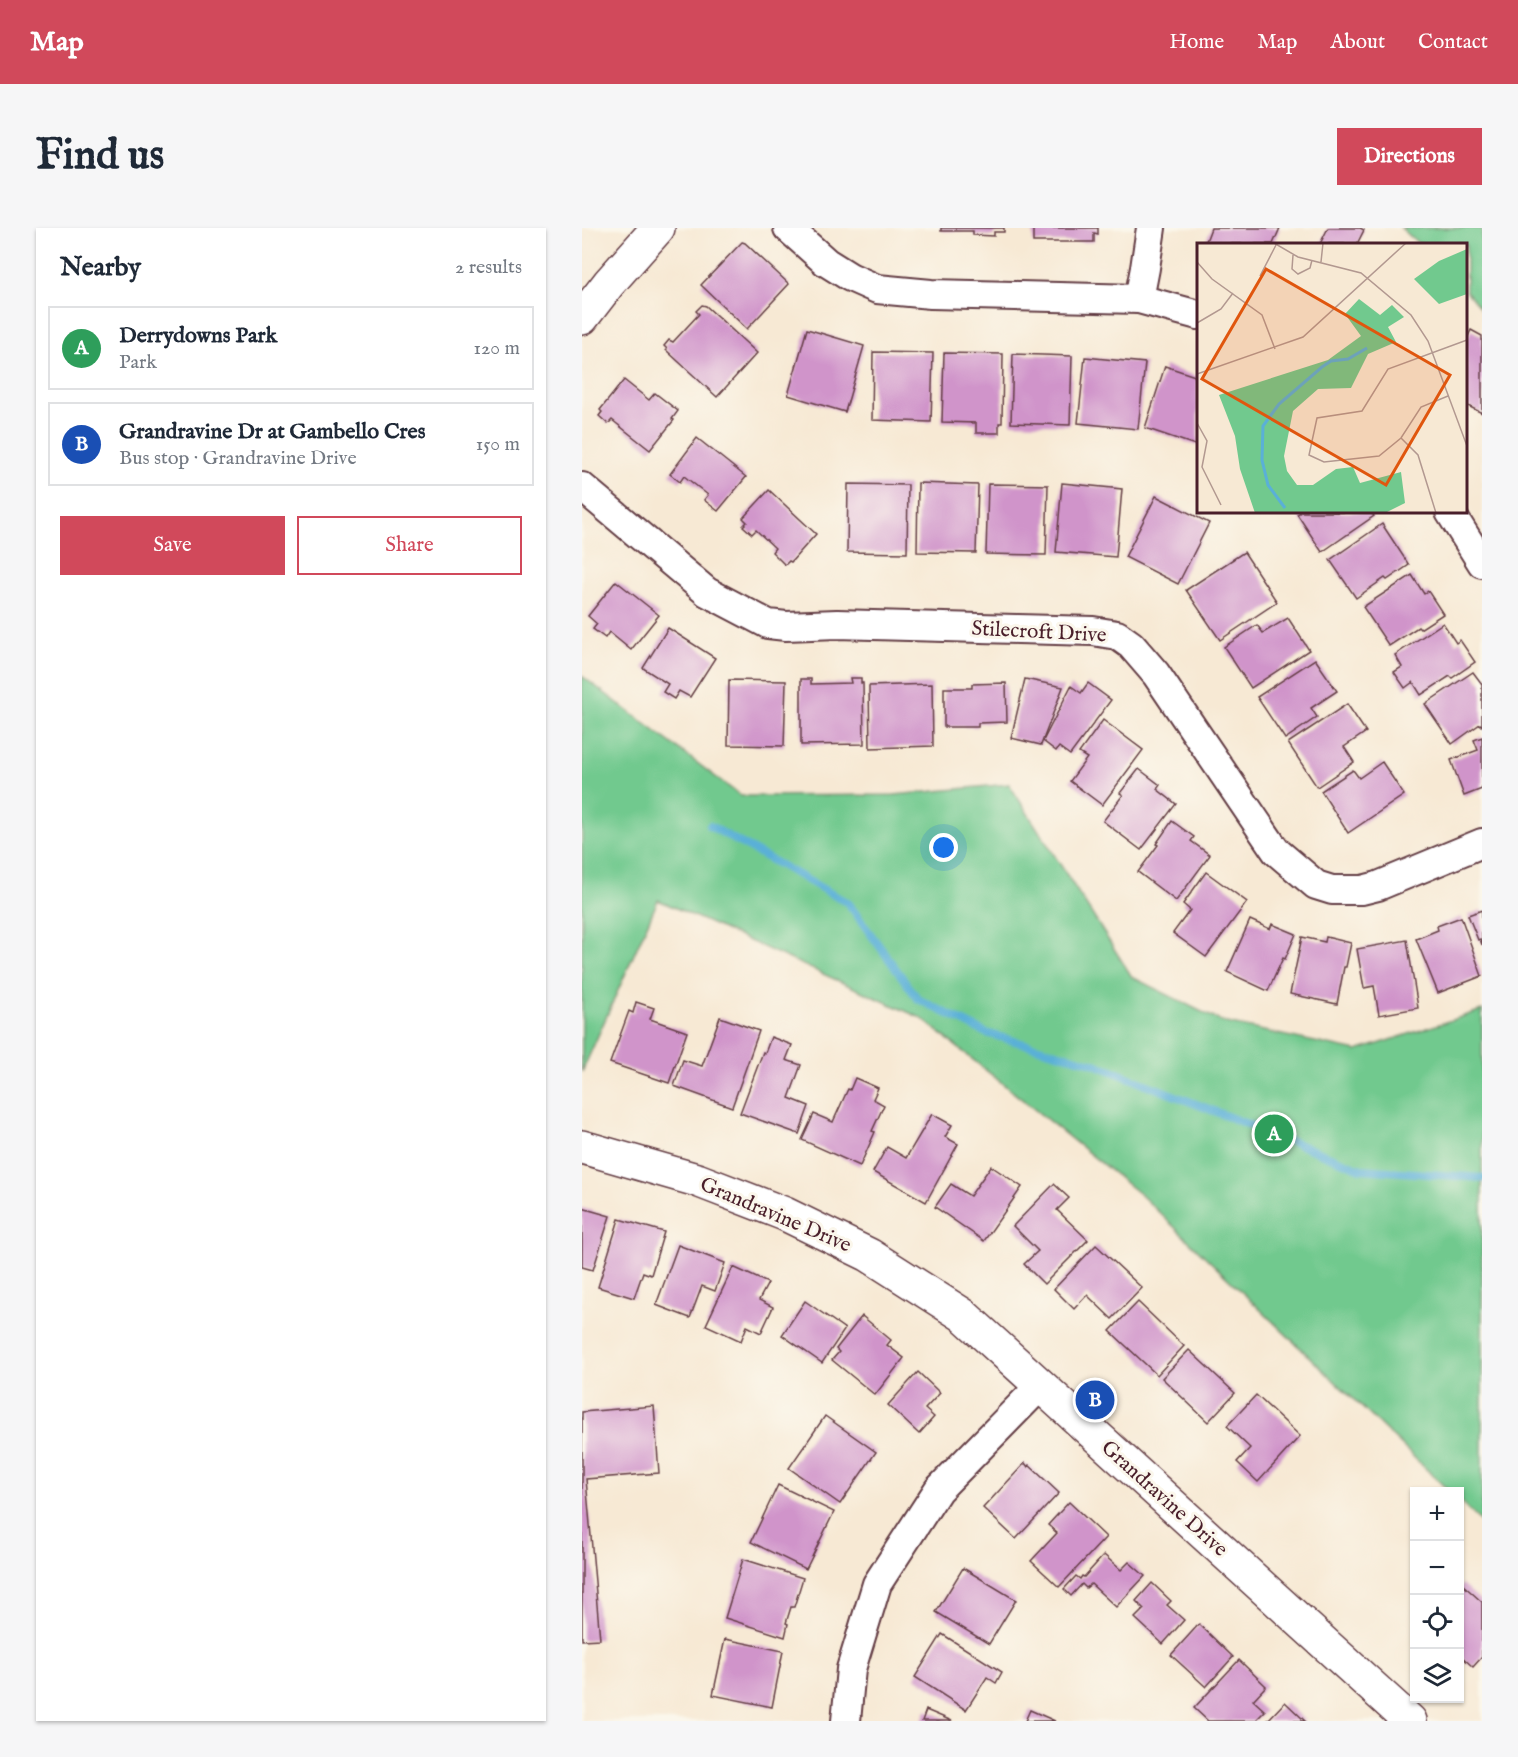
<!DOCTYPE html>
<meta charset="utf-8">
<style>
:root{--surface:#fff;--page:#f6f6f7;--text:#1f2937;--muted:#747a83;--line:#e0e1e3;--accent:#d1495b}
body{margin:0;font-family:"IM FELL English",serif;background:var(--page);color:var(--text)}
.controls{position:absolute;right:18px;bottom:18px;display:grid;overflow:hidden;border-radius:0px;box-shadow:0 2px 4px #0004}
.controls button{width:54px;height:54px;display:grid;place-items:center;padding:0;border:0;border-bottom:2px solid var(--line);background:var(--surface);color:var(--text);font:30px sans-serif}
.you{position:absolute;left:362px;top:620px;width:21px;height:21px;margin:-15px;border:4px solid #fff;border-radius:50%;background:#1a73e8;box-shadow:0 0 0 9px #1a73e833}
.badge{display:grid;place-items:center;width:39px;height:39px;border-radius:50%;background:var(--accent);color:#fff;font-size:20px;font-weight:700}
.pin{position:absolute;translate:-50% -50%;border:3px solid #fff;box-shadow:0 2px 6px #0006}
.list{margin:0;padding:0;list-style:none}
h2{display:flex;justify-content:space-between;align-items:center;height:78px;margin:0;padding:0 24px;font-size:26px}
h2 small{font-size:20px;font-weight:400;color:var(--muted)}
.list li{display:grid;grid-template-columns:39px 1fr auto;gap:18px;align-items:center;box-sizing:border-box;height:84px;margin:0 12px 12px;padding:0 12px;border:2px solid var(--line);border-radius:0px}
.list b{display:block;font-size:22px;white-space:nowrap}
.list p{margin:0;font-size:20px;white-space:nowrap;color:var(--muted)}
.list em{font-size:20px;font-style:normal;color:var(--muted)}
.actions{display:flex;gap:12px;padding:18px 24px}
.actions a{flex:1;padding:14px 0;border:2px solid var(--accent);border-radius:0px;text-align:center;font-size:21px;color:var(--accent)}
.actions .main{background:var(--accent);color:#fff}
.icon{flex:none;width:33px;height:33px;fill:none;stroke:currentColor;stroke-width:2;stroke-linecap:round;stroke-linejoin:round}
.map{position:relative;flex:none;width:900px;height:1493px;overflow:hidden;border-radius:0px}
header{display:flex;align-items:center;gap:36px;box-sizing:border-box;height:84px;padding:0 30px;background:var(--accent);color:#fff}
header strong{font-size:28px}
nav{display:flex;gap:33px;margin-inline-start:auto;font-size:21px}
.intro{display:flex;align-items:center;justify-content:space-between;box-sizing:border-box;height:144px;padding:0 36px}
h1{margin:0;font-size:42px}
.button{padding:15px 27px;border-radius:0px;background:var(--accent);color:#fff;font-size:21px;font-weight:700}
main{display:flex;gap:36px;padding:0 36px}
aside{flex:1;background:var(--surface);border-radius:0px;box-shadow:0 2px 4px #0004}
.map>svg:first-child{display:block}
.green{fill:#71c98e;stroke:#5e745c;stroke-width:1.5}
.lines{fill:none;stroke-linecap:round;stroke-linejoin:round}
.stream{stroke:#5ab0d7;stroke-width:8}
.building{fill:#d094ca}
.street-casing{stroke:#643d44;stroke-width:32}
.secondary-casing{stroke:#643d44;stroke-width:36}
.street{stroke:#fff;stroke-width:28}
.secondary{stroke:#fff;stroke-width:33}
.labels{text-anchor:middle;stroke-width:6;stroke-linejoin:round;paint-order:stroke}
.street-label{font-size:21px;fill:#4a1f2b;stroke:#fbf7ec}
.inset-river{fill:none;stroke:#5ab0d7;stroke-width:3}
.inset-road{fill:none;stroke:#b29890;stroke-width:1.5}
.view{fill:#e0560e;fill-opacity:0.15;stroke:#e0560e;stroke-width:3}
.inset-edge{fill:none;stroke:#4a1f2b;stroke-width:3}
</style>
<header>
<strong>Map</strong>
<nav><a>Home</a><a>Map</a><a>About</a><a>Contact</a></nav>
</header>
<div class="intro"><h1>Find us</h1><a class="button">Directions</a></div>
<main>
<aside>
<h2>Nearby<small>2 results</small></h2>
<ul class="list">
<li><span class="badge" style="background:#2e9e5b">A</span><div><b>Derrydowns Park</b><p>Park</p></div><em>120 m</em></li>
<li><span class="badge" style="background:#1a4fb4">B</span><div><b>Grandravine Dr at Gambello Cres</b><p>Bus stop · Grandravine Drive</p></div><em>150 m</em></li>
</ul>
<div class="actions"><a class="main">Save</a><a>Share</a></div>
</aside>
<div class="map">
<svg width="900" height="1493" viewBox="0 0 900 1493">
<rect width="100%" height="100%" fill="#fbf7ec"/>
<filter id="ink" filterUnits="userSpaceOnUse"><feTurbulence type="fractalNoise" baseFrequency=".0167" numOctaves="2"/><feDisplacementMap in="SourceGraphic" scale="12" xChannelSelector="R" yChannelSelector="G"/><feConvolveMatrix kernelMatrix="1 2 1 2 8 2 1 2 1" color-interpolation-filters="sRGB"/></filter>
<filter id="wash" filterUnits="userSpaceOnUse"><feTurbulence type="fractalNoise" baseFrequency=".008" numOctaves="4" result="noise"/><feDisplacementMap in="SourceGraphic" scale="24" xChannelSelector="R" yChannelSelector="G"/><feGaussianBlur stdDeviation="1.35" result="paint"/><feColorMatrix in="noise" values="0 0 0 0 0 0 0 0 0 0 0 0 0 0 0 0 0 1.4 0 .05"/><feComposite in="paint" operator="in"/></filter>
<g filter="url(#wash)">
<rect width="100%" height="100%" fill="#f7e9d4"/>
<!-- green -->
<g class="green">
<path d="M819,0H900V82L884,63V16H837Z"/>
<path d="M0,448L159,568L312,567L427,556L550,749L640,794L775,823L900,782V1295L878,1273V1264L867,1263L560,968L339,790L76,672L0,844Z"/>
</g>
<g class="lines">
<!-- stream -->
<path class="stream" d="M128,598L266,675L336,771L404,805L510,835L779,941L900,950"/>
</g>
<g id="blocks">
<!-- building -->
<g class="building">
<path d="M359,0H422V4H412V8L391,7V3H359Z"/>
<path d="M451,0H516V6L512,5V14H451Z"/>
<path d="M629,0H698L691,16H623Z"/>
<path d="M746,0H778L782,2L775,16H738Z"/>
<path d="M160,14L163,15L207,56L165,101L119,57Z"/>
<path d="M120,77L124,78L175,125L135,169L84,122L85,121L82,118L87,112L91,114L117,86L114,83Z"/>
<path d="M225,101L282,118L263,184L206,167Z"/>
<path d="M889,102L900,108V185L884,177V113Z"/>
<path d="M291,124L351,125L349,194L290,192Z"/>
<path d="M362,125L421,126L420,195H417V205H394V195L360,194Z"/>
<path d="M431,126L490,128L488,197L429,195Z"/>
<path d="M503,129L563,135L556,201L496,195Z"/>
<path d="M583,138L616,149V218L563,200Z"/>
<path d="M42,152L67,172L73,165L96,183L90,191L92,192L68,222L30,192L26,196L17,188L20,184L18,182Z"/>
<path d="M115,210L164,249L136,283L122,272L126,267L102,248L98,254L88,246Z"/>
<path d="M336,255L396,257L394,325L335,324Z"/>
<path d="M480,255L540,261L534,329L474,324Z"/>
<path d="M266,256L326,257L325,325L265,324Z"/>
<path d="M406,256L466,257L464,327L404,326Z"/>
<path d="M187,262L234,306L209,334L207,333L203,337L190,324L193,320L174,302L170,306L161,298L165,294L161,290Z"/>
<path d="M574,268L627,295L596,356L543,329Z"/>
<path d="M719,284H789L792,288L740,324L715,286Z"/>
<path d="M800,296L827,337L805,352L803,350L774,370L748,332Z"/>
<path d="M662,324L695,374L638,412L604,362Z"/>
<path d="M830,347L842,366L846,363L861,386L838,401L836,399L807,418L781,379Z"/>
<path d="M34,353L77,387L49,422L27,404L23,410L11,401L15,396L6,388Z"/>
<path d="M706,390L727,422L669,460L642,419L675,397L681,405Z"/>
<path d="M861,395L874,415L878,412L893,434L870,450L868,448L839,467L831,454L823,460L812,444L820,439L813,427Z"/>
<path d="M86,400L133,430L108,469L97,463L92,471L81,464L86,456L61,440Z"/>
<path d="M733,431L755,463L729,480L735,489L703,511L675,469Z"/>
<path d="M891,444L900,456V498L898,496L870,516L843,476Z"/>
<path d="M268,450H279V455H281L282,516L219,517V451H229V456L269,455Z"/>
<path d="M443,451L481,459L459,517L429,510Z"/>
<path d="M147,452L204,453L202,518L146,517Z"/>
<path d="M424,455L425,494L396,495V499H362V460H390V456Z"/>
<path d="M506,455L529,472L488,527L477,519L474,523L461,513L489,458L499,465Z"/>
<path d="M350,456L351,518L288,520L287,458Z"/>
<path d="M765,476L784,504L762,519L772,534L735,559L706,515Z"/>
<path d="M521,492L561,522L520,577L488,553L505,530L497,525Z"/>
<path d="M900,509V561L882,568L869,532L896,522L892,512Z"/>
<path d="M800,534L822,567L766,605L739,563L771,542L777,550Z"/>
<path d="M557,541L578,557L575,561L594,576L559,622L521,593L541,567L538,565Z"/>
<path d="M590,593L612,609L609,613L628,627L594,673L556,644L576,617L574,616Z"/>
<path d="M624,644L665,674L624,729L591,705L608,682L601,676Z"/>
<path d="M900,682V717L898,711L896,712L886,687Z"/>
<path d="M879,689L900,748L856,765L834,711L856,702L855,698Z"/>
<path d="M668,692L688,701L690,696L714,706L703,731L701,730L686,763L645,744Z"/>
<path d="M720,709L743,714L744,709L769,715L764,739H762L755,776L708,766Z"/>
<path d="M825,712L836,780L797,787L792,758L782,760L775,721Z"/>
<path d="M54,774L72,780L68,791L105,804L87,855L28,835L47,783L51,785Z"/>
<path d="M138,789L177,803L150,879L92,858L101,832L120,838Z"/>
<path d="M189,809L210,817L204,832L219,837L207,870L227,878L217,906L158,885L181,824L183,825Z"/>
<path d="M273,850L296,860L291,871L302,877L290,903L293,904L278,938L220,912L232,886L251,894L266,861L268,862Z"/>
<path d="M350,886L370,897L363,909L376,916L344,974L291,944L305,919L324,930Z"/>
<path d="M409,938L440,959L402,1013L353,979L369,956L388,968Z"/>
<path d="M472,956L487,970L475,982L506,1012L462,1056L442,1036L456,1023L431,998Z"/>
<path d="M0,980L28,988L11,1042L0,1039Z"/>
<path d="M37,991L82,1004L69,1047L61,1044L52,1070L16,1059Z"/>
<path d="M96,1017L143,1035L133,1063L120,1058L108,1090L74,1077Z"/>
<path d="M514,1017L560,1060L530,1091L505,1067L492,1081L472,1061Z"/>
<path d="M151,1039L186,1055L177,1072L191,1079L179,1105L165,1098L159,1113L124,1097Z"/>
<path d="M223,1073L263,1101L240,1135L200,1107Z"/>
<path d="M556,1074L602,1118L575,1147L528,1103Z"/>
<path d="M280,1088L309,1112L305,1117L322,1130L293,1167L250,1132L257,1124L254,1121Z"/>
<path d="M607,1122L653,1165L626,1194L580,1150Z"/>
<path d="M336,1144L358,1165L343,1181L352,1189L337,1206L306,1177Z"/>
<path d="M674,1167L718,1208L676,1254L655,1234L668,1220L645,1198Z"/>
<path d="M72,1178L77,1245L4,1251L18,1411L0,1412V1184Z"/>
<path d="M243,1188L294,1224L258,1276L207,1240Z"/>
<path d="M443,1235L446,1239L447,1237L477,1265L434,1311L401,1280Z"/>
<path d="M196,1257L252,1284L224,1341L169,1314Z"/>
<path d="M487,1274L524,1309L477,1359L449,1333L475,1305L466,1297Z"/>
<path d="M522,1327L539,1342L547,1334L563,1348L534,1379L509,1356L504,1360L500,1356L489,1368L482,1361L494,1348L498,1351L500,1348L502,1349Z"/>
<path d="M161,1331L221,1350L212,1379H209L204,1395L206,1396L203,1409L143,1390Z"/>
<path d="M381,1340L434,1372L407,1416L354,1384Z"/>
<path d="M570,1355L589,1373L585,1377L602,1392L581,1416L553,1390L562,1381L554,1373Z"/>
<path d="M880,1356L900,1374V1429L891,1439L878,1427V1359Z"/>
<path d="M617,1396L651,1429L624,1459L589,1427Z"/>
<path d="M360,1406L420,1444L414,1455L405,1449L384,1482L333,1449Z"/>
<path d="M143,1411L201,1423L190,1479L131,1467Z"/>
<path d="M657,1432L684,1458L671,1472L683,1483L673,1493H626L612,1480Z"/>
<path d="M703,1474L723,1493H685Z"/>
<path d="M344,1482L370,1493H340Z"/>
<path d="M448,1482L473,1493H443Z"/>
</g>
</g>
</g>
<g filter="url(#ink)">
<use href="#blocks" fill-opacity="0" stroke="#643d44" stroke-width="1.5"/>
<g class="lines">
<!-- street casing -->
<g class="street-casing">
<g id="street">
<path d="M206,0L244,34L268,49L295,61L349,66L557,71L616,87"/>
<path d="M557,71L563,40L569,0"/>
<path d="M0,259L125,364L186,396L204,398L255,396L511,403L535,407L549,417L574,446L694,623L734,657L750,662H780L796,658L900,615"/>
<path d="M868,284L900,335"/>
<path d="M264,1493L269,1441L295,1356L356,1262L459,1157"/>
</g>
</g>
<!-- secondary casing -->
<g class="secondary-casing">
<g id="secondary">
<path d="M0,90L27,55L76,0"/>
<path d="M0,919L115,952L203,986L287,1027L381,1087L828,1493"/>
</g>
</g>
<!-- street -->
<use href="#street" class="street"/>
<!-- secondary -->
<use href="#secondary" class="secondary"/>
</g>
</g>
<g class="labels">
<!-- street labels -->
<g class="street-label">
<text transform="translate(457 403) rotate(3)" y="7">Stilecroft Drive</text>
<text transform="translate(194 986) rotate(23)" y="7">Grandravine Drive</text>
<text transform="translate(583 1270) rotate(42)" y="7">Grandravine Drive</text>
</g>
</g>
<!-- overview -->
<g transform="translate(615 15)">
<rect width="270" height="270" fill="#f7e9d4"/>
<path d="M270,6V51L242,61L217,36L242,18ZM162,56L183,72L195,62L207,74L191,84L199,99L171,111L154,145L121,146L96,168L87,213L90,228L100,242H116L139,226L156,224L163,240L204,229L208,260L188,270H58L43,226L38,193L22,152L131,117L164,93L148,71Z" fill="#71c98e"/>
<path class="inset-river" d="M88,265L71,242L65,217L66,183L82,161L125,124L134,118L151,116L170,105"/>
<path class="inset-road" d="M77,0L101,14L164,30L214,72L231,98L270,203M96,12L95,26L101,31L113,25L115,17M0,19L15,36L65,72L78,106M124,19L126,0M63,33L79,2M0,80L24,66L36,50M0,131L106,94L209,0M251,153L224,164L204,195L182,213L127,219L112,212L120,175L165,168L191,126L270,97M0,180L10,198L5,224L24,262M204,195L221,212L239,270"/>
<path class="view" d="M69,26L253,132L189,242L5,136Z"/>
<rect width="270" height="270" class="inset-edge"/>
</g>
</svg>
<div class="controls">
<button>+</button>
<button>−</button>
<button><svg class="icon" aria-label="locate" viewBox="0 0 24 24"><circle cx="12" cy="12" r="6"/><path d="M12 2v4M12 18v4M2 12h4M18 12h4"/></svg></button>
<button><svg class="icon" aria-label="layers" viewBox="0 0 24 24"><path d="M12 4l9 5-9 5-9-5zM3 14l9 5 9-5"/></svg></button>
</div>
<div class="you"></div>
<div class="pin badge" style="left:692px;top:906px;background:#2e9e5b">A</div>
<div class="pin badge" style="left:513px;top:1172px;background:#1a4fb4">B</div>
</div>
</main>
